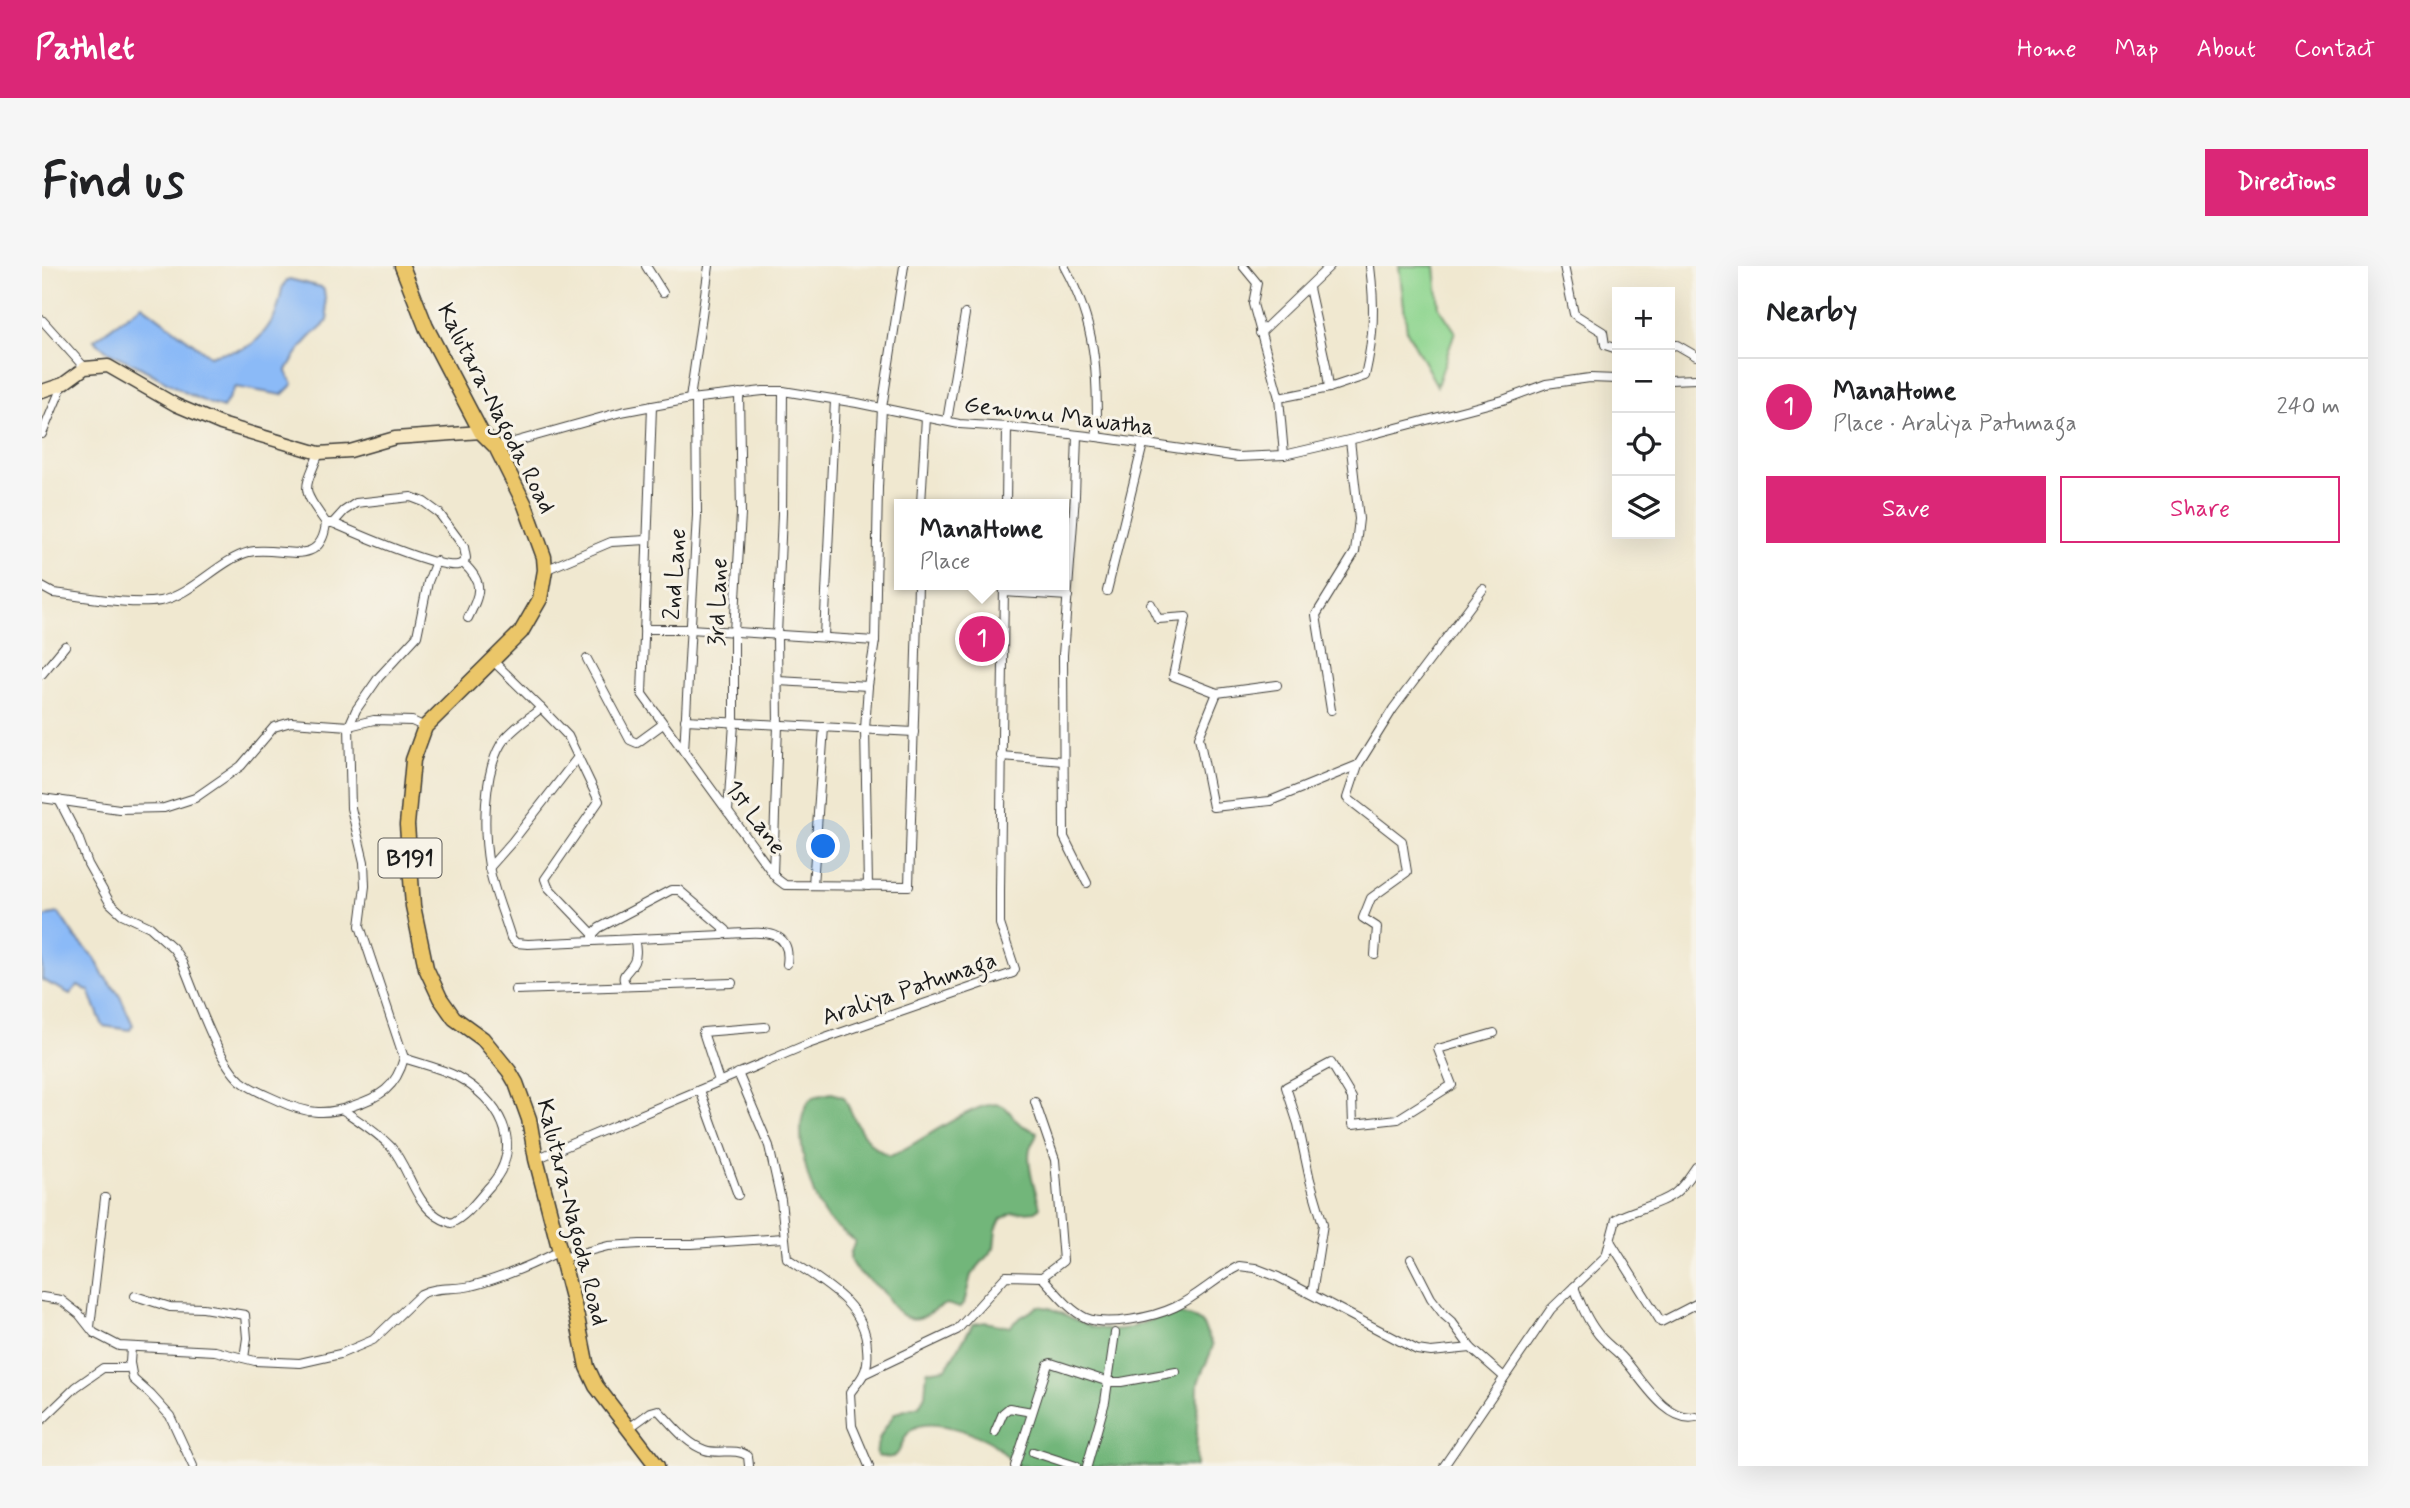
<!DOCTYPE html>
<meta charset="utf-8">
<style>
:root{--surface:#fff;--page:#f6f6f6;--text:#202124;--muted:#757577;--line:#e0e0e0;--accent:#db2777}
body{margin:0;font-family:Mynerve,sans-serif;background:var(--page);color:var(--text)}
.controls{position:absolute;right:21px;top:21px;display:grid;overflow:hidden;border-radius:0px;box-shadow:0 7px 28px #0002}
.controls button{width:63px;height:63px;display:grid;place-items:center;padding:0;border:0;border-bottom:2px solid var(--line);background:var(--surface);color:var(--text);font:35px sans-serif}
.you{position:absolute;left:782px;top:581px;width:24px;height:24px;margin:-18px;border:5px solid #fff;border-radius:50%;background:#1a73e8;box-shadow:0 0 0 10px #1a73e833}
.badge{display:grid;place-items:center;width:46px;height:46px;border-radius:50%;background:var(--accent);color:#fff;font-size:23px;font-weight:700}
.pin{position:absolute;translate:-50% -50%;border:4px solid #fff;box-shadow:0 2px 7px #0006}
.popup{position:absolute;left:852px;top:233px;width:175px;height:91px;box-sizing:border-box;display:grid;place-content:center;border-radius:0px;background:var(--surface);filter:drop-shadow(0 2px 5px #0005);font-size:23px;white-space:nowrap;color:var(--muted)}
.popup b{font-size:26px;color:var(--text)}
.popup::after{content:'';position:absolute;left:50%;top:100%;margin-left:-14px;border:14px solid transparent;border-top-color:var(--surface)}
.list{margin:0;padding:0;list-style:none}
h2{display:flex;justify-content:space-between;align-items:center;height:91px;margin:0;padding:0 28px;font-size:30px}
h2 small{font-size:23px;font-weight:400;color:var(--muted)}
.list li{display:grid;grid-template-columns:46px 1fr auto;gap:21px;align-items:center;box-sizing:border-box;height:98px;padding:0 28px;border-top:2px solid var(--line)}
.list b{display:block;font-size:26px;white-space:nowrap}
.list p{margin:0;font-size:23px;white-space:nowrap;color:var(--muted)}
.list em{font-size:23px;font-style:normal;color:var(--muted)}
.actions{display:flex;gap:14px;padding:21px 28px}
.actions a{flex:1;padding:16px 0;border:2px solid var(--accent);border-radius:0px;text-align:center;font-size:24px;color:var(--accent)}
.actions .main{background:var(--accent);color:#fff}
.icon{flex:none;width:38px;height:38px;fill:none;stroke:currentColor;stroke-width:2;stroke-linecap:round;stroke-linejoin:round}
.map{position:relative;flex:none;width:1654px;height:1200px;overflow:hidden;border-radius:0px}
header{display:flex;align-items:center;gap:42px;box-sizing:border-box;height:98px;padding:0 35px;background:var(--accent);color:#fff}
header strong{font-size:33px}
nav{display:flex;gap:38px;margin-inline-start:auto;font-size:24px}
.intro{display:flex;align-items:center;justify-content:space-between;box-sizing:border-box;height:168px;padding:0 42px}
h1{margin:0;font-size:49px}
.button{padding:18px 32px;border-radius:0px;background:var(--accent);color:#fff;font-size:24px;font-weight:700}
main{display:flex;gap:42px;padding:0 42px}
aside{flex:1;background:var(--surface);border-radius:0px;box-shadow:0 7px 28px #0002}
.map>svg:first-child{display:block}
.green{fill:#8ed58f;stroke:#557856;stroke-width:2}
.forest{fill:#72b67a;stroke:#47694b;stroke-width:2}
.water{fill:#8bbaf7;stroke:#546b8a;stroke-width:2}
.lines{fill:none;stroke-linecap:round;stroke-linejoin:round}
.street-casing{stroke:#3c3b37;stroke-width:10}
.secondary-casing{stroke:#3c3b37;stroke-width:15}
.primary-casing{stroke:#3c3b37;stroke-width:17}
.street{stroke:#fff;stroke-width:8}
.secondary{stroke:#f7e8c3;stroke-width:12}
.primary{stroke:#ebc669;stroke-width:14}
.labels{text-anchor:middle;stroke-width:6;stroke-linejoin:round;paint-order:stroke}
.shield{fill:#f7f3e8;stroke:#5e5c59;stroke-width:2}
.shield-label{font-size:23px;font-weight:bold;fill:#1c1c1c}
.street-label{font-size:24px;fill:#1c1c1c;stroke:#f7f3e8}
</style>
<header>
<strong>Pathlet</strong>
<nav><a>Home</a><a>Map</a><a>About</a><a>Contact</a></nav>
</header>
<div class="intro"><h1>Find us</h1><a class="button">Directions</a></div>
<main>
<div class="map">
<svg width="1654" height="1200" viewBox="0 0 1654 1200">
<rect width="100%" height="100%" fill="#f7f3e8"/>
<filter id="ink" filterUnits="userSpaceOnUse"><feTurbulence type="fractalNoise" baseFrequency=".0143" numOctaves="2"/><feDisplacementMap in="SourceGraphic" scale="14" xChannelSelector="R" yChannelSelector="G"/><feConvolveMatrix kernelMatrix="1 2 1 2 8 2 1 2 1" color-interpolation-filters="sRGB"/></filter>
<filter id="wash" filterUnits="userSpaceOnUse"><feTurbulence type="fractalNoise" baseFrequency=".00686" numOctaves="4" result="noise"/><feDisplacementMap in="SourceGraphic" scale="28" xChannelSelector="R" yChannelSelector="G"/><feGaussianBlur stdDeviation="1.57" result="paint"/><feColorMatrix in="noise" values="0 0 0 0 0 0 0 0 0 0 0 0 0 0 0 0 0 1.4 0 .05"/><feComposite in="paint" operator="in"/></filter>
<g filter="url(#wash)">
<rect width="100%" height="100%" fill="#f0e8d0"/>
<!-- green -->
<path class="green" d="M1357,0H1393L1397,41L1413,65L1395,120L1365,65Z"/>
<!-- forest -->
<g class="forest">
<path d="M790,827L802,831C814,856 821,879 848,890C872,882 939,828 961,840C967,843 971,852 976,856C981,861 989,863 995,866C995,874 990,875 988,882C984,898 994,925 998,941L994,945L970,947L959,953L954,964L952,982L929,1009L922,1038L917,1042L905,1038C891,1042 879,1058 864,1051C854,1047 848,1035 842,1027C833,1016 815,1009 809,996C806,989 811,981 813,975C804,967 791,960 784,951C767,928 749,862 766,836C771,829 782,829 790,827Z"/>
<path d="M996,1040L1008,1042L1050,1061L1069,1064L1088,1062L1131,1046L1149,1051L1160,1057L1171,1079C1168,1093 1159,1104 1156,1118L1154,1200H972C967,1191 958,1183 950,1177C934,1167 883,1149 868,1165C854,1178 864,1197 835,1190C832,1174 845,1160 853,1147L877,1140L883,1129L885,1105L904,1102L931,1058L943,1056L968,1061C976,1050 986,1049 996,1040Z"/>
</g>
<!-- water -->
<g class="water">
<path d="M247,13L279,21L282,24L286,55C267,71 256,83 244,106L251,118L240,129L193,121L181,142C149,133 123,114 94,99C78,91 64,87 52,74L100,39L168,90C179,85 193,87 205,81C219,74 234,52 237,37C240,27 238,19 247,13Z"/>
<path d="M17,647L33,671L53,692L62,710L77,728L91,759L88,764L61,760L47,725L36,719L28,728L0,714V653L6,649Z"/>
</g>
</g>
<g filter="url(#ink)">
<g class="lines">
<!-- street casing -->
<g class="street-casing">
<g id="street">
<path d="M604,0L621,27"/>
<path d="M1022,0C1055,60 1055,104 1055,171"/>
<path d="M1201,0L1215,17L1211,38L1237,132"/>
<path d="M1522,0L1532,48L1561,66L1563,79L1575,83"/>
<path d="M1267,22L1284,99L1287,122"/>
<path d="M0,54L43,102"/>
<path d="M1218,67L1288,0"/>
<path d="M1628,80L1635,79L1654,90"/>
<path d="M1628,114L1654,113"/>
<path d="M648,133L667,0"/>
<path d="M610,140L600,428L735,613L743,619L867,620L876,319"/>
<path d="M905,155L923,48"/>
<path d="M0,168L21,118"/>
<path d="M1035,169L1033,230L1021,389L1022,571L1045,617"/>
<path d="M454,181L579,146L648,133L721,125H741L815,137L917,158L965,161L1055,171L1196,191L1242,189L1324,170L1461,134L1504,118L1548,112L1575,113"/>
<path d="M1242,189L1237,132L1287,122L1323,110C1332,70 1333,41 1328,0"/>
<path d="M879,238L884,151"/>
<path d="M964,238L965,161"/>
<path d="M284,257H291L302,245L314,237L369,231L382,236L397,247L422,281L424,292C421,296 421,298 416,299C395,303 314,267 291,257"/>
<path d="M421,297C443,317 438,327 426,352"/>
<path d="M503,304L569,276L605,274"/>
<path d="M0,321L11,327C41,330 89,340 118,335C150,329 177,294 207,286C238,279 279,305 284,257C259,221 261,227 277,187"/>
<path d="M1065,325L1101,178"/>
<path d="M962,326L1026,330"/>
<path d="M1109,338L1116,353L1144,351L1131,410L1175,427"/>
<path d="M602,363H648L833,375"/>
<path d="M782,371L793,134"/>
<path d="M545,393L588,474L595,477L621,458"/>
<path d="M450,394L499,442C486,453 468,464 459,478C441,509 441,565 447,600C451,624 462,648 469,672L474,677L486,678L681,669L684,664L637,624H629L557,662L551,668V675"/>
<path d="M0,408L23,380"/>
<path d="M736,415L826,420"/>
<path d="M1235,419L1175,427L1157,471L1171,541L1228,535L1316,499L1351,443L1441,323"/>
<path d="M499,442L526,470L557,535L503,613L506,621L551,668"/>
<path d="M1289,444L1274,349L1313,286L1317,253L1308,174"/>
<path d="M643,454L872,466"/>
<path d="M642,485L655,249L654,133"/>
<path d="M959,490L1021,495"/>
<path d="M1316,499L1305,532L1360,575L1365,606L1329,632L1321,652L1335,661L1333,689"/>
<path d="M0,532L77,543L122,542L153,532L199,500L232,461L249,456L307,460L332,454L370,455L383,461"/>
<path d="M17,534L36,571L46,598L68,637L80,648L108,661L131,682L139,694C153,726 174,793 199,815C210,824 224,829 237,835C263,847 283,850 310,840C338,831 354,822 362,792L318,660L323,620L322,596L309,542L307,460L314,444L337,411L375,370L386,316L394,295"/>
<path d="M686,546L692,457V366L699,248L697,127"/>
<path d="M447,602L470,576L536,491"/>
<path d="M731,608L736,459L735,369L740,247L741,125"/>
<path d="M771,619L782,461"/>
<path d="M826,620L823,463L826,420L833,375L836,221L840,142L862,0"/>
<path d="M683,668C710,668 751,657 745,698"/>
<path d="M585,720C576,708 587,707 592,696C595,689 594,680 592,673"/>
<path d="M473,724L690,717"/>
<path d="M696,807L727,880L739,934L745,992C778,1015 824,1037 825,1082C826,1091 825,1102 821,1109C818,1115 812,1121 808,1127L810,1160L827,1200"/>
<path d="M677,815L661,766L723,761"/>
<path d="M658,824L696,929"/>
<path d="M993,836L1013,894L1021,995L1000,1011"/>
<path d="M301,844C317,855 335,866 349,881C370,905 372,945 409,957C425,950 436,933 448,920C485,878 456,833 414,810C398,802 379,798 362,792"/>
<path d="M494,893L766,778L971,707L973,703L958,658V625L962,319"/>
<path d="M1568,975L1619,1056L1654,1038"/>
<path d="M520,992L566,980L598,978H650L742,972"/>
<path d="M1369,993L1389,1032L1402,1049L1410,1056L1429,1082L1462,1111"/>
<path d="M1532,1021C1538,1037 1544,1052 1554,1065C1561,1076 1573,1083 1581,1092C1599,1111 1624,1158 1654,1151"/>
<path d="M1270,1028L1281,958L1268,914L1256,858L1244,821L1289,797L1310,832L1311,858L1356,853L1410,819L1396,783L1452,767"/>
<path d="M93,1030L128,1041L161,1042L203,1049L205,1072L202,1092"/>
<path d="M0,1031L19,1034L37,1048L52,1067L77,1080L173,1085L213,1095L258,1097L298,1088L331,1074L379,1028C395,1020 412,1024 429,1020C459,1012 490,999 518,985"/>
<path d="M48,1061L63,932"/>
<path d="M88,1097L91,1113L109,1129L128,1150L151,1200"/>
<path d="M822,1108L915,1064L964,1010L1000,1011C1013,1025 1027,1044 1044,1052C1066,1061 1112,1051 1133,1041C1156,1030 1175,1011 1197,1000L1213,1002L1236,1011L1375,1084L1389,1086L1429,1082"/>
<path d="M0,1154L34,1121L61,1102H84L88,1097L89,1081"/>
<path d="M587,1162L609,1146L616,1144C630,1158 644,1178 663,1184C677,1189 693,1181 706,1190L707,1200"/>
<path d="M953,1166L961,1147L967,1142L990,1146"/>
<path d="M991,1186L1034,1200"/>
<path d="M973,1200L1006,1098L1009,1097L1067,1116H1079L1134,1106"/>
<path d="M1045,1200L1063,1136L1073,1067"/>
<path d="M1402,1200L1509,1043L1564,990L1574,953C1592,943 1615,940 1632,928C1641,921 1648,910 1654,901"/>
</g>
</g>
<!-- secondary casing -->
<g class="secondary-casing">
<path id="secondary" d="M0,125L21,118L43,102L66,100L134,139L179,158L277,187L308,185L353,172L439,166"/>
</g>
<!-- primary casing -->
<g class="primary-casing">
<path id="primary" d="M360,0L384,61L439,166L454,181L483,239L502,291L503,304L498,333L479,366L383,461L371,494L365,559L371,640L384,702L398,732L412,752L441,773L467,805L474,817L487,853L494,893L535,1051L545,1101L554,1120L615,1200"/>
</g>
<!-- street -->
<use href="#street" class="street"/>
<!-- secondary -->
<use href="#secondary" class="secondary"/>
<!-- primary -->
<use href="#primary" class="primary"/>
</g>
</g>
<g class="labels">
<!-- shield labels -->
<rect class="shield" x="336.5" y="572.5" width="63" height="39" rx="5"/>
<g class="shield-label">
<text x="368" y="600">B191</text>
</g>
<!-- street labels -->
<g class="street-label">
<text transform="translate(455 142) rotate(63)" y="8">Kalutara-Nagoda Road</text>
<text transform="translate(1017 149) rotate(7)" y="8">Gemunu Mawatha</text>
<text transform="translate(632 308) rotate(-86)" y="8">2nd Lane</text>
<text transform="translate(675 336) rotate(-88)" y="8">3rd Lane</text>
<text transform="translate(714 551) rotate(54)" y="8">1st Lane</text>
<text transform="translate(867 722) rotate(-19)" y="8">Araliya Patumaga</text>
<text transform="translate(531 946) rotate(76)" y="8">Kalutara-Nagoda Road</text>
</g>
</g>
</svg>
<div class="controls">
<button>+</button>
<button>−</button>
<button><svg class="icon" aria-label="locate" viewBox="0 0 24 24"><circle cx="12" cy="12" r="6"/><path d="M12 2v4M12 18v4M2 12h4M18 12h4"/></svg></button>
<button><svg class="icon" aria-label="layers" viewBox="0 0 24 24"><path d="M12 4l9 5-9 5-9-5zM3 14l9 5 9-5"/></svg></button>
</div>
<div class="you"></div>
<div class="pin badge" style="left:940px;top:373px">1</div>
<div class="popup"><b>ManaHome</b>Place</div>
</div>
<aside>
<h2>Nearby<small></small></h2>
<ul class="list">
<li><span class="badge">1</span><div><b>ManaHome</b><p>Place · Araliya Patumaga</p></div><em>240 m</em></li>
</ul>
<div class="actions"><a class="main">Save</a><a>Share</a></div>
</aside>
</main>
